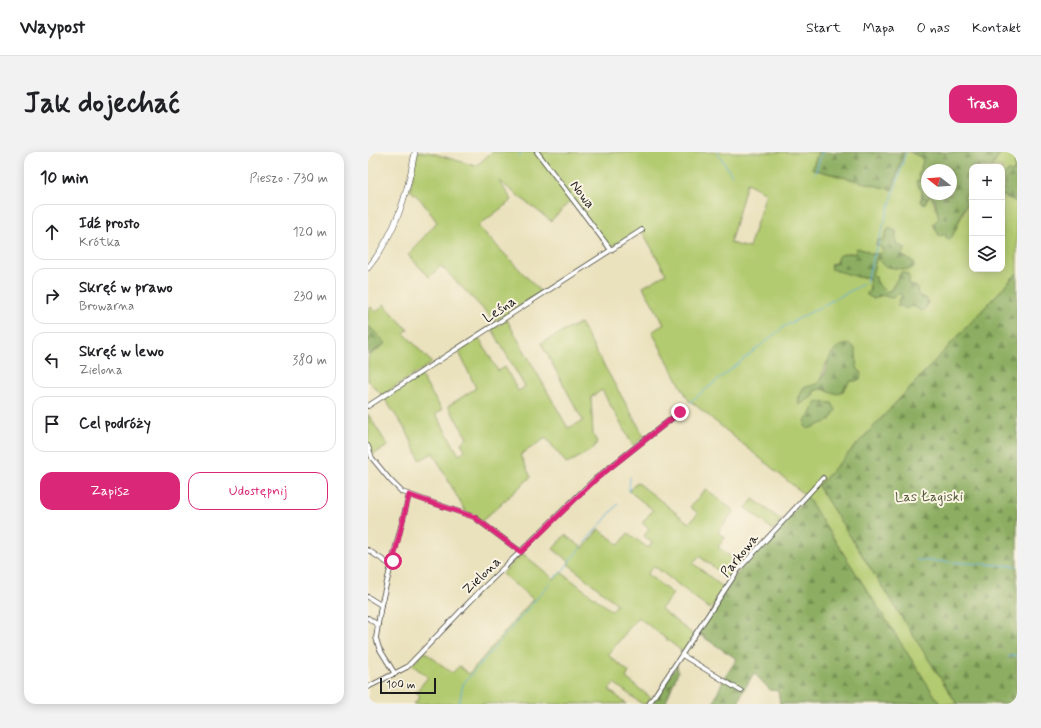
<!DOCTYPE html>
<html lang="pl">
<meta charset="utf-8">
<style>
:root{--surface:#fff;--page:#f2f2f2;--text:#202124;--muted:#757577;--line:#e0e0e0;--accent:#db2777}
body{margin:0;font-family:Mynerve,sans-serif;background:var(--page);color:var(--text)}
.controls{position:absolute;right:12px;top:12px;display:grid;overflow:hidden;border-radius:8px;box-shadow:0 2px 10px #0003}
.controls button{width:36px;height:36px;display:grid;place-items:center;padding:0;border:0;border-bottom:1px solid var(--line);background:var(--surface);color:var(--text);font:20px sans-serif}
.compass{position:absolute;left:553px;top:12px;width:36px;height:36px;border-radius:50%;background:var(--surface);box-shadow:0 2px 10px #0003;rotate:287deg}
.scale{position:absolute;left:12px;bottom:10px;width:56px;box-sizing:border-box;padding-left:4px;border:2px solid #1c1c1c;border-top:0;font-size:11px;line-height:14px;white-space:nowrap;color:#1c1c1c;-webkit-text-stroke:3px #fcf5e5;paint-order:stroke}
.stop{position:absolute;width:12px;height:12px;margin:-9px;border:3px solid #db2777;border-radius:50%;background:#fff}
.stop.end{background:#db2777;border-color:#fff;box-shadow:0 1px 4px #0008}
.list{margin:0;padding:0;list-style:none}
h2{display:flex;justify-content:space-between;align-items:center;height:52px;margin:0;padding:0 16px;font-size:17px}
h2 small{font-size:13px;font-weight:400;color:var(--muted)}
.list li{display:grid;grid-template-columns:26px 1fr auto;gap:12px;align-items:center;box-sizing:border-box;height:56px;margin:0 8px 8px;padding:0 8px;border:1px solid var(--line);border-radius:12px}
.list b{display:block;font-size:15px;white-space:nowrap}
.list p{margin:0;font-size:13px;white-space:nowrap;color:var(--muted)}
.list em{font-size:13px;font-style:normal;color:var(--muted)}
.actions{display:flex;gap:8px;padding:12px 16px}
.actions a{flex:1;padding:9px 0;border:1px solid var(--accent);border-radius:12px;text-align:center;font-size:14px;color:var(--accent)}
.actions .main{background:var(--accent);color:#fff}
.icon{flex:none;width:22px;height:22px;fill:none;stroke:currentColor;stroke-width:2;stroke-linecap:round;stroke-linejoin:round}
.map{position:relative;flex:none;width:649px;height:552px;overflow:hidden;border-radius:12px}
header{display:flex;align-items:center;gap:24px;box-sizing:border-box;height:56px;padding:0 20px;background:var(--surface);border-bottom:1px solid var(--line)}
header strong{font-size:19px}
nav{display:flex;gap:22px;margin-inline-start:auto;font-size:14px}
.intro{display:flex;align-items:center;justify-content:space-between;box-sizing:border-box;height:96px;padding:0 24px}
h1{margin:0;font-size:28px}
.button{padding:10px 18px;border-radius:12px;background:var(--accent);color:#fff;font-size:14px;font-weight:700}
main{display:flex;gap:24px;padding:0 24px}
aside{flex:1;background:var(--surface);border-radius:12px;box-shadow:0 2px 10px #0003}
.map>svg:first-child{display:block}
.grass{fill:#b2ca6f;stroke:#677346;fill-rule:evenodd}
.forest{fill:url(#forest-firs);stroke:#54653f;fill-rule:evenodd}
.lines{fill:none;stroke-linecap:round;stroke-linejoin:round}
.stream{stroke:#60b0db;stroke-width:1}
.minor-casing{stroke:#3b3a34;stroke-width:5.5}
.tertiary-casing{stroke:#3b3a34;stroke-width:6}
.minor{stroke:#fff;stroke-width:4}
.tertiary{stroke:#fff;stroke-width:5}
.route{stroke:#db2777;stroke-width:5}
.labels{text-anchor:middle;stroke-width:4;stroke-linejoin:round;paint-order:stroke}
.street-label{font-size:14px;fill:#1c1c1c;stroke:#fcf5e5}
.park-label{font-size:14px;fill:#505939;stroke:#fcf5e5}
</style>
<header>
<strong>Waypost</strong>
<nav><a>Start</a><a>Mapa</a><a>O nas</a><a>Kontakt</a></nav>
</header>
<div class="intro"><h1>Jak dojechać</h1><a class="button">Trasa</a></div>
<main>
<aside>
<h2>10 min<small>Pieszo · 730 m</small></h2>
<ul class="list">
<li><svg class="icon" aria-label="ahead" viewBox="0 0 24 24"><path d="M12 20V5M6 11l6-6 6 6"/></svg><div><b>Idź prosto</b><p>Krótka</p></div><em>120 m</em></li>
<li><svg class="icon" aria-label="right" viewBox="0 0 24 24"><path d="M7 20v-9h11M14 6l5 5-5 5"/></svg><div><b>Skręć w prawo</b><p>Browarna</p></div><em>230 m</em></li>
<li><svg class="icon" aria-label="left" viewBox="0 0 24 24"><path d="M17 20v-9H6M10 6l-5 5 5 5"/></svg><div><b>Skręć w lewo</b><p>Zielona</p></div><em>380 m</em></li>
<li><svg class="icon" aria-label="arrive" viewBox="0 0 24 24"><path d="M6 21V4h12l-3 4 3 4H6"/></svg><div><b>Cel podróży</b></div></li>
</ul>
<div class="actions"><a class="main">Zapisz</a><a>Udostępnij</a></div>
</aside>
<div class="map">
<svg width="649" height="552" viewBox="0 0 649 552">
<defs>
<pattern id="forest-firs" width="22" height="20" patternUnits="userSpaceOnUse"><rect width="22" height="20" fill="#8dae62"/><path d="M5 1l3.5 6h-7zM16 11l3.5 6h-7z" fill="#728d50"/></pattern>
</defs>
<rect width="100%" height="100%" fill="#fcf5e5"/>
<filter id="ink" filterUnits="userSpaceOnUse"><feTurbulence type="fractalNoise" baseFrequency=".025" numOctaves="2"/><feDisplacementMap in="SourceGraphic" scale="8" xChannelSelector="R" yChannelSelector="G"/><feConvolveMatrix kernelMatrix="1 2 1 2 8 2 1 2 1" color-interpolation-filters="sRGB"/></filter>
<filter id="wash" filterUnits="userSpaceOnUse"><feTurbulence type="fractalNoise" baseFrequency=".012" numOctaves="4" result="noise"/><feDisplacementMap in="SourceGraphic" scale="16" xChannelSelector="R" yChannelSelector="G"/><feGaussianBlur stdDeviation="0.9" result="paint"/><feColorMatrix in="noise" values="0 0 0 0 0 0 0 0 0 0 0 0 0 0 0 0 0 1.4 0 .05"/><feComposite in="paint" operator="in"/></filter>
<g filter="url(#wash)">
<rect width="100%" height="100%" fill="#eae1bd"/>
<!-- grass -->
<g class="grass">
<path d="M49,0H60L108,14L124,0H450L444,17L524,38L536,0H542L553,5L555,9L551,33L554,39L553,49L556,53L560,45L563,43L578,83L584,85L599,52L595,44L604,38V117H634V43L649,50V121L450,334L589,552H572L439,345L325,251L321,249L284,180L296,172L275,135L298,122L273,77L241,96L202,49L183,69L131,29L144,48L110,74L173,140L127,169L73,114L61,125L40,103L69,70L52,47L42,38ZM379,31L398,41L381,96L362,91ZM519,79L528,80L527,90L530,94H534L536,100L533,103L541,108L536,117C528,115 519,117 513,111C511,109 510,107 509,105L503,123C510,128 511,136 518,140L523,138L526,132L540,130L544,134L548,135L550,143L559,147L560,150L558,156L550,157L545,154H534L530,149L534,144L532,140L521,145L514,143L506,147L499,143L503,135L501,125H490L462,112L470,110L469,107L479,101L511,102L515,99L512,94ZM484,193C489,199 488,208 489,216L493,221L486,229H482L475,239L463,241L455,237L447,238L446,243L430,246L439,235C456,236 452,218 460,209C465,203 477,197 484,193Z"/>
<path d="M633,0H649L646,3L649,11L647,10C648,22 639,27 635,38L634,15H624Z"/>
<path d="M16,152L40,178L36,181L64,211L14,243L0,229V205L18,191L0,173V157L3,155L8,160Z"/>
<path d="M139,168L200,276L215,269L173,191L212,171L276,284L265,294L234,238L223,245L225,282L229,290L225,297L199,312L178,286L152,303L163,325L114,369L97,359L65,301L52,308L39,280L16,246L53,224L74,258L68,262L91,303L97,298L93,291L99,286L80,254L108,236L91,200L111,186L130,219L137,215L150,239L157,235L124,177Z"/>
<path d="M0,262L20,294L6,302L0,292Z"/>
<path d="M269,330L321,371L330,361L322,355L338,337L366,359L350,380L357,386L350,395L373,413L362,428L331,404L325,411L356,436L342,457L286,414L279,422L305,442L293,457L326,483L315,500L270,465L240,503L261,520L258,526L283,546L278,552H274L246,531L241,538L259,552H46L52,544L48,540L60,525L44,513L57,500L84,521L91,514L101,522L165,447L134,422L154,401L186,427L193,420L244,459L249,452L200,412L202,410L185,397L197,383L215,396L231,377L251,393L260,381L280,396L284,390L276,384L281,377L274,371L285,358L261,339Z"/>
<path d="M385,347L413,368L405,378L378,356Z"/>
</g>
<!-- forest -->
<g class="forest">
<path d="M450,0H536L524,38L444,17Z"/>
<path d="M542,0H633L624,15H604V38L596,44L599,52C591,63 590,78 581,88L579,87L577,82L572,85L565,72L571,66L567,49L563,43L560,45L556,53L553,49L554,39L548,31L549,29H552L553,28L550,24L555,9L553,5ZM559,18H583V42H559Z"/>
<path d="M647,10L649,11V50L634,43V37H636L638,31L634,26L640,19L646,20Z"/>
<path d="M521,76L528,79V92L538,97L533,103L546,110V115L540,118C535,117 517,115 515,113C511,110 512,108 509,105L504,123L508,125L509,131L518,140L523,138L533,120L539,122L542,127L540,132L549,135L550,143L559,147L560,150L556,158L553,159L545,154L537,157L534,154H529L534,144L532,141L524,146L514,143L506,147L498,142L502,139L501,125H490L463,117L462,114L470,110V104L479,101L488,102L487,98L489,96L499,99L503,102H511L516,97L508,93L509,88H515Z"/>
<path d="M649,121V552H589L450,334Z"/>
<path d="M0,173L18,191L0,203Z"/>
<path d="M482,192C489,195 489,206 488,214L493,221L492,227L488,229H482L475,239L469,242L455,237L447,238L444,245L431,253L430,249L435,236C441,233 446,235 452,229C463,215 456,194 482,192Z"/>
<path d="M449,250L464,251L468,258L461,269L440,277L437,274L438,267L444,260L446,254Z"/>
<path d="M439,345L572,552H412L410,539L402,538L386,521L374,541L370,552H345L355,528L369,507L329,481L371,419Z"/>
<path d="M309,513L310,520L297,552H290L285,549Z"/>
</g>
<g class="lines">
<!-- stream -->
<g class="stream">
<path d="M349,0L364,23"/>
<path d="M150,5L154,0"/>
<path d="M447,22L454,0"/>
<path d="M498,130L538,0"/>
<path d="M322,250L417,174L497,131"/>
<path d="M261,339L262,325"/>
<path d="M548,408L649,414"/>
<path d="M186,426L195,419L203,407L250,352"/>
<path d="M640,505L649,503"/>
<path d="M91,552L95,532L183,430"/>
</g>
</g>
</g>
<g filter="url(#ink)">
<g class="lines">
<!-- minor casing -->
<g class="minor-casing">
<g id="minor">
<path d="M169,0L243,98"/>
<path d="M0,254L274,78"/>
<path d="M0,294L4,306L22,328L34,340L106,365L153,400"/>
<path d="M0,398L24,414"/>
<path d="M0,445L13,453"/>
<path d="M0,466L10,473"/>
<path d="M314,503L373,539"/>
<path d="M27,522L11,496L8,486L13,453L41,343"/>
<path d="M0,535L39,515L114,437L227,327L312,260"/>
<path d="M281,552L370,418L455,326"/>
</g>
</g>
<!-- tertiary casing -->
<g class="tertiary-casing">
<path id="tertiary" d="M0,116C28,81 39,43 47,0"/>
</g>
<!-- minor -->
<use href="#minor" class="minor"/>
<!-- tertiary -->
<use href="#tertiary" class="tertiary"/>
</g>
</g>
<g class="lines" filter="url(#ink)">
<!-- route -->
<path class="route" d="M25,409L41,343L106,365L153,400L228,327L312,260"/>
</g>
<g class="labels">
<!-- street labels -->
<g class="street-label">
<text transform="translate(215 42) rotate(53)" y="5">Nowa</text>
<text transform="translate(131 157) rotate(-33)" y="5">Leśna</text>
<text transform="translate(371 403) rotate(-51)" y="5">Parkowa</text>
<text transform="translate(113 423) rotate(-44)" y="5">Zielona</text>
</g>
<!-- park labels -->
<g class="park-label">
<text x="561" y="349">Las Łagiski</text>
</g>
</g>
</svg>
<div class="controls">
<button>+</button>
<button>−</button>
<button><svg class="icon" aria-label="layers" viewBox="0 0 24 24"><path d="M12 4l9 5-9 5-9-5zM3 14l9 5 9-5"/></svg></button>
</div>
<svg class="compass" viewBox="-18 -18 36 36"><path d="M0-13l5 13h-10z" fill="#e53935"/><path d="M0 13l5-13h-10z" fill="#757577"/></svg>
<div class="scale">100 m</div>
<div class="stop" style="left:25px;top:409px"></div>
<div class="stop end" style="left:312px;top:260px"></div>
</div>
</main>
